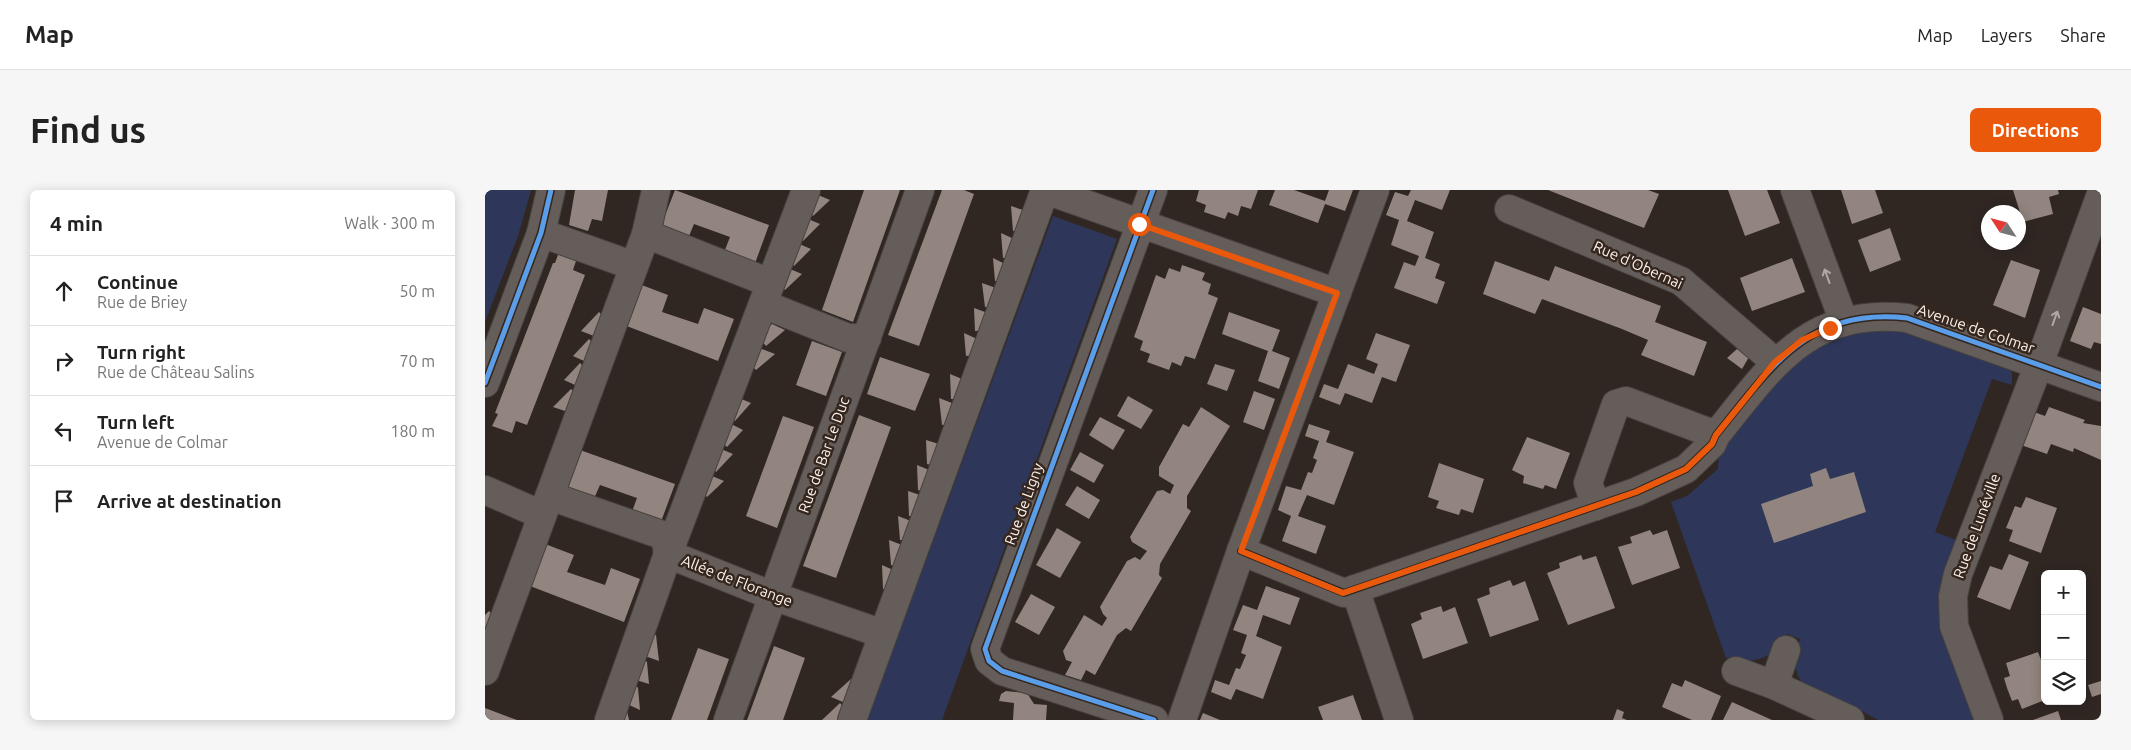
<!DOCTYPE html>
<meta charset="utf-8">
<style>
:root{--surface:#fff;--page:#f6f6f6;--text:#222;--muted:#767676;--line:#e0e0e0;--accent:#ea580c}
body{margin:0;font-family:Ubuntu,sans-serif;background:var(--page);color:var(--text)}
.controls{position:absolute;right:15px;bottom:15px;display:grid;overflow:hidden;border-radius:8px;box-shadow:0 2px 12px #0003}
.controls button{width:45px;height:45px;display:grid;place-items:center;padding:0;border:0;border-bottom:1px solid var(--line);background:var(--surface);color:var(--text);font:25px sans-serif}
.compass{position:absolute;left:1496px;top:15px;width:45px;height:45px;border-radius:50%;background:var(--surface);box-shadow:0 2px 12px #0003;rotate:306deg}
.stop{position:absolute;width:15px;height:15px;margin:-11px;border:4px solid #ea580c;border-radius:50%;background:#fff}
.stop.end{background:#ea580c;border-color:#fff;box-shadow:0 1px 5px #0008}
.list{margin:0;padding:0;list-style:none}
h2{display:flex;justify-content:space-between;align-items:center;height:65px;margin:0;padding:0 20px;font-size:21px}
h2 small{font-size:16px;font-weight:400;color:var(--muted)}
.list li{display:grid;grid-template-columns:32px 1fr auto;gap:15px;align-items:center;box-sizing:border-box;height:70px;padding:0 20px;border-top:1px solid var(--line)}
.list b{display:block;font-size:19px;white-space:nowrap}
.list p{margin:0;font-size:16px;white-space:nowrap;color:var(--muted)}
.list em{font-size:16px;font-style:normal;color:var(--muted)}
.icon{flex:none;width:28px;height:28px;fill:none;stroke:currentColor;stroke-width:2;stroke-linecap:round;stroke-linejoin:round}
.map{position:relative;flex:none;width:1616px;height:530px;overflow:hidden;border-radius:8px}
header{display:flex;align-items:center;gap:30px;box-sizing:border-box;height:70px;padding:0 25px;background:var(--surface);border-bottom:1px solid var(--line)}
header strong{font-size:24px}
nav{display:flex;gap:28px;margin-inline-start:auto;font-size:18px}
.intro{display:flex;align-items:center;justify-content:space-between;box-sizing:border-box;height:120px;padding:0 30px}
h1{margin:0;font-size:35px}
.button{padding:12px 22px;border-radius:8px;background:var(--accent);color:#fff;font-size:18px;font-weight:700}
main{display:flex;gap:30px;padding:0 30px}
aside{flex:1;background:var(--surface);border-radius:8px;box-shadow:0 2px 12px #0003}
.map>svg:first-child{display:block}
.green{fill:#2e3759}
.building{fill:#92857f}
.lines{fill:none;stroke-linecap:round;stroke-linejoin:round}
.minor-casing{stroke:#48423e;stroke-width:30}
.minor{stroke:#645d5a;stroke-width:28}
.cycleway-casing{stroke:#35261e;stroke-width:8}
.cycleway{stroke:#5a9eea;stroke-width:5}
.oneway{stroke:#b0a8a4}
.route{stroke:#ea580c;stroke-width:6}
.labels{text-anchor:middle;stroke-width:5;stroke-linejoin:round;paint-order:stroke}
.street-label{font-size:15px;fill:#fcf2ed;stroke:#35261e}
</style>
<header>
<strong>Map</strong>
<nav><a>Map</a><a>Layers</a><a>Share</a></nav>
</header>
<div class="intro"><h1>Find us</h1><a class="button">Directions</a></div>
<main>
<aside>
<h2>4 min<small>Walk · 300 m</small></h2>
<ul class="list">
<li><svg class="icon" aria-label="ahead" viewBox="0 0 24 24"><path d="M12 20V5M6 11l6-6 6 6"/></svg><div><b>Continue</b><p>Rue de Briey</p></div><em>50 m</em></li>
<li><svg class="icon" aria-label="right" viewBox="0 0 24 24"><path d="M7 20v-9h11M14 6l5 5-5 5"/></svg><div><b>Turn right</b><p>Rue de Château Salins</p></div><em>70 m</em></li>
<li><svg class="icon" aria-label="left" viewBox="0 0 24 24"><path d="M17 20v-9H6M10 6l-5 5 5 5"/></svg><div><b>Turn left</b><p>Avenue de Colmar</p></div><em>180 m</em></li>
<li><svg class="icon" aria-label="arrive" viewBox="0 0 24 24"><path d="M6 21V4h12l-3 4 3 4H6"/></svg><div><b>Arrive at destination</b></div></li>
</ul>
</aside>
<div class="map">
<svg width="1616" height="530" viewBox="0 0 1616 530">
<rect width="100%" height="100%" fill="#302723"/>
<!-- green -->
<g class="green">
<path d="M0,0H46L33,46L0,132Z"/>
<path d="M568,26L632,49L457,530H382Z"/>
<path d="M1399,135L1527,176V195L1507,189L1450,342L1471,350C1463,373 1455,396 1454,421C1454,450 1480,501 1490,530H1393L1361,512L1352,516C1320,498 1301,490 1315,449L1302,444C1288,469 1269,475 1241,468L1186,312L1202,306L1233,279L1234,264L1292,185L1340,149Z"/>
</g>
<!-- building -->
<g class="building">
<path d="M90,0H123L117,31L107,29L103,41L84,35Z"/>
<path d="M190,0L284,35L269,76L238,65L245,47L209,34L202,51L174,41Z"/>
<path d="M379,0H415L368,132L337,120Z"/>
<path d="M457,0H479L489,4L434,156L403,145Z"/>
<path d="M714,0H773L766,19L756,16L753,26L743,22L740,29L719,22L721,15L711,11Z"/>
<path d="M790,0H809L840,11L844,0H868L860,21L840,14L833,33L784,15Z"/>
<path d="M926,0H965L957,20L930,10L922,31L949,42L940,68L955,74L950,88L960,92L952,114L909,98L919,72L930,76L934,66L906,55L914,30L901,25L910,2L923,6Z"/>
<path d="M1063,0H1163L1174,4L1159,38Z"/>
<path d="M1243,0H1282L1295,33L1260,46Z"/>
<path d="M1356,0H1390L1398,23L1367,34Z"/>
<path d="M1528,0H1573L1574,4L1564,7L1568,24L1538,32Z"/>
<path d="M333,5L345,10L328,26L320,18Z"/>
<path d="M526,16L538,20L540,41H528Z"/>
<path d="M323,29L335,34L318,51L316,50Z"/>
<path d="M1405,38L1416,70L1385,82L1373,50Z"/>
<path d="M516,43L529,49L531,67L518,68Z"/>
<path d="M312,53L326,59L309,76L307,74Z"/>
<path d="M74,62L92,68L88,80L100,85L42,235L31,231L27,243L7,236L13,224L10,223L68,73H70Z"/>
<path d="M508,68L520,74L522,91H510Z"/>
<path d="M1307,68L1320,102L1267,121L1255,88Z"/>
<path d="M1526,70L1555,80L1540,128L1508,115Z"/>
<path d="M1010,71L1064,91L1070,76L1176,116L1170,132L1222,152L1209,186L1156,165L1163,150L1137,139L1057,109L1050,124L998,104Z"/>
<path d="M697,75L720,83L717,90L726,94L723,104L733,108L710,169L700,166L696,176L687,172L684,180L662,172L665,164L655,160L658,151L649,147L671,85L680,89L684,78L695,82Z"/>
<path d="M305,79L317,84L300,100L292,92Z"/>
<path d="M497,93L511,98L513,118L500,117Z"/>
<path d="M154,94L183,105L177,122L213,134L219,118L249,129L233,171L139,135Z"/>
<path d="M1598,117L1616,124V154L1609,152L1606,159L1585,151Z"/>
<path d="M489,118L500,122L502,140L490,141Z"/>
<path d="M114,122L123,131L109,146L96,141Z"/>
<path d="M744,122L795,140L787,161L805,168L794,199L773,191L783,161L737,144Z"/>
<path d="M287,134L300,140L281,156L272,146Z"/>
<path d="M479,143L492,149L494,165L481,166Z"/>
<path d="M891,143L925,155L911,192L897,187L887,213L860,203L855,215L834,207L839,194L853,199L863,174L889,184L893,174L881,169Z"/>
<path d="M104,149L113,158L99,171L88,166Z"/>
<path d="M327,151L357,162L341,206L311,195Z"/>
<path d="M277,159L290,164L271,180L262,171Z"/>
<path d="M1252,159L1264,167L1257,179L1242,168Z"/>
<path d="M395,167L445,184L430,221L382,204Z"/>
<path d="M95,173L105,183L90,195L79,190Z"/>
<path d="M730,174L750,180L742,201L722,194Z"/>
<path d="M465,184L477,189L469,209H466Z"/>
<path d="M86,199L96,207L80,221L68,217Z"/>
<path d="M769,201L790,209L779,240L758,232Z"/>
<path d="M643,206L668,220L656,239L632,226Z"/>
<path d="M254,208L266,213L250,231L241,223Z"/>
<path d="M454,208L467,213L470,233L457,235Z"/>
<path d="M716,217L745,236L702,306V318L706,321L675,374L674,385L677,388L646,441L641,438L632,445L610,485L601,480L596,490L580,485L587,472L581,470L578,461L599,425L617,436L622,428L618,424L615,417L642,371L650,367L655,370L662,361L647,352L645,347L672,301L678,300L685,304L689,295L674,286V277L698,234L704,237Z"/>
<path d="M1564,217L1600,230L1598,233L1616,236V270L1589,258L1588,262L1566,254L1562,264L1533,254L1546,221L1560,226Z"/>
<path d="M374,225L406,237L351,388L318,376Z"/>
<path d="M298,226L329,237L292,338L261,326Z"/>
<path d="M615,227L640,240L628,260L604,245Z"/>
<path d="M246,234L258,240L242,257L232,248Z"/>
<path d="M824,234L845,241L841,252L869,262L849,315L822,305L813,326L841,336L831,364L797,351L806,326L793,320L801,296L816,300L823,282L827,283L832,270L828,268L834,251L820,246Z"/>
<path d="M1042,247L1085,263L1071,299L1060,295L1058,299L1038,293L1039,286L1027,280Z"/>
<path d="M441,250L454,254L446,275L442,274Z"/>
<path d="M236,259L248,264L231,282L229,279Z"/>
<path d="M95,260L190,294L174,337L145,327L152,308L115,295L107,313L80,302Z"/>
<path d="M595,262L619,275L609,293L585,280Z"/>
<path d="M954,273L999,289L988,323L976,319L974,325L951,318L954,311L943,307Z"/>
<path d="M432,275L444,280L437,301L433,300Z"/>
<path d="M1341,278L1345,289L1369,282L1381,322L1289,353L1276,314L1328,296L1325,284Z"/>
<path d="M227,286L239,291L222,307L213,298Z"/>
<path d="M592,296L615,310L604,329L580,315Z"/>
<path d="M423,301L435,305L427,326H424Z"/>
<path d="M1541,307L1572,318L1556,363L1524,351L1528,340L1521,338L1530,316L1536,318Z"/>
<path d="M413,326L426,331L418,350H415Z"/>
<path d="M572,338L596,352L575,388L551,375Z"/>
<path d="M1165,340L1168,345L1182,340L1195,378L1147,395L1133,357L1147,353L1145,347Z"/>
<path d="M404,350L417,355L409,376L406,375Z"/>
<path d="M60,354L89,365L82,382L120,395L126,378L155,389L139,432L45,396Z"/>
<path d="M1524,364L1544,372L1525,420L1492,407L1505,376L1517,380Z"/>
<path d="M1096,365L1098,370L1111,366L1130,418L1083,435L1062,383L1075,378L1074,373Z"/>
<path d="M397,375L408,380L409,399H398Z"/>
<path d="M1025,390L1028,396L1040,391L1054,430L1005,447L992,409L1005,404L1004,398Z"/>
<path d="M781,396L815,408L805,435L778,425L771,446L797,457L778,509L751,499L746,510L726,502L730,490L744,495L751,478L755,479L761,465L756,463L762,445L748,440L758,415L772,420Z"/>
<path d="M546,404L570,417L554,445L530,432Z"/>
<path d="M956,416L958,422L970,417L983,453L938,469L926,434L937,429L935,423Z"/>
<path d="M4,421L13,430L0,444V425Z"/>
<path d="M171,445L174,471L160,466L158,446Z"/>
<path d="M289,456L320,468L298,530H262Z"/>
<path d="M213,458L244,469L235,494L222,530H186Z"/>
<path d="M1553,462L1560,480V510L1537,519L1533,509L1527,511L1522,498L1519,488L1525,486L1521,473Z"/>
<path d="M160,470L162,472L164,494L151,490L150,472Z"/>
<path d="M366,489L375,497L358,512L346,507Z"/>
<path d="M1200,490L1236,506L1226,530H1207L1177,517L1187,493L1197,497Z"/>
<path d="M1616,491V504L1607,507L1603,495Z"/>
<path d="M151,495L153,498L155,520L142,514L139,496Z"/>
<path d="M521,501L542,503L549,514L562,515L561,530H528L529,513L514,511L516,504Z"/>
<path d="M868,505L877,530H838L833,517Z"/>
<path d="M1247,512L1287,530H1238Z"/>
<path d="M355,513L364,523L356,530H337Z"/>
<path d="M0,518L32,530H0Z"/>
<path d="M1132,519L1139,522L1137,528L1142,530H1128Z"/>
<path d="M142,521L144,530H131L130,522Z"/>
<path d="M1573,521L1576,530H1548Z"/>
<path d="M718,523L735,530H715Z"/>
</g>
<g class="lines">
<!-- minor casing -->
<g class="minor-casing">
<g id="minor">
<path d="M561,0L852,103"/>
<path d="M668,0L500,459L504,471L517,481L669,530"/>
<path d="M1310,0L1359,132"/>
<path d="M1024,19L1196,91L1290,172"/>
<path d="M56,43L149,76"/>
<path d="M161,44L285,93"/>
<path d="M278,114L363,148H382"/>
<path d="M0,193L56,43L66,0"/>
<path d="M0,300L57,325"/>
<path d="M65,306L180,346L183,364L288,406L398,444"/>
<path d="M1111,316L1103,293L1131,214L1141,211L1231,245"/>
<path d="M756,361L859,403L1151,302L1201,279L1227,254L1231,245C1286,177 1323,117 1422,128L1616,197"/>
<path d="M870,399L914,530"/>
<path d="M0,481L161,44L171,0"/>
<path d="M1251,481L1289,495L1365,530"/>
<path d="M1289,495L1301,460"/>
<path d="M124,530L183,364L321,0"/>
<path d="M243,530L435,0"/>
<path d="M367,530L560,0"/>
<path d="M697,530L756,361L890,0"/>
<path d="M1504,530L1469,436L1468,406L1473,384L1554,174L1616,4"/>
</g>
</g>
<!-- minor -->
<use href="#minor" class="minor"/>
<!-- cycleway casing -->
<g class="cycleway-casing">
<g id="cycleway">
<path d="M668,0L500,459L504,471L517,481L669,530"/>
<path d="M0,193L56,43L66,0"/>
<path d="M756,361L859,403L1151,302L1201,279L1227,254L1231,245C1286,177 1323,117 1422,128L1616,197"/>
</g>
</g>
<!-- cycleway -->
<use href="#cycleway" class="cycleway"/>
</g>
<!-- one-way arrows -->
<defs><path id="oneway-shaft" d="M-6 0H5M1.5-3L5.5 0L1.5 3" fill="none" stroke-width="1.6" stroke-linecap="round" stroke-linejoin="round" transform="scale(1.25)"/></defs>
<g class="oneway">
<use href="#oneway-shaft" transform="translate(1342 86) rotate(-110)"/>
<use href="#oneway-shaft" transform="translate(1570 128) rotate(-70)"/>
</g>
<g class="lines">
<!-- route -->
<path class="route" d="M654,34L852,103L756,361L858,403L1151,302L1201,279L1227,254L1231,245L1290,172L1317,150L1345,138"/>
</g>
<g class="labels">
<!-- street labels -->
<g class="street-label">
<text transform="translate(1153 75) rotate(24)" y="5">Rue d'Obernai</text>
<text transform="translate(1491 139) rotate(19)" y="5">Avenue de Colmar</text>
<text transform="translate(339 265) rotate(-70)" y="5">Rue de Bar Le Duc</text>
<text transform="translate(539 314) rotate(-70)" y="5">Rue de Ligny</text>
<text transform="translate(1492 336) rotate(-70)" y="5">Rue de Lunéville</text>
<text transform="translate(252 391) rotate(21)" y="5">Allée de Florange</text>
</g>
</g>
</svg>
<div class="controls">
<button>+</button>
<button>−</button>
<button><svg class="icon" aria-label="layers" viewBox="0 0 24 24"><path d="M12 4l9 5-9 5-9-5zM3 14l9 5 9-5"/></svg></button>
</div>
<svg class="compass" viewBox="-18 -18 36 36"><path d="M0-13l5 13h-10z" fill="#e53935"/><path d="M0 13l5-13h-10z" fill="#767676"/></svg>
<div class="stop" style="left:654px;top:34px"></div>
<div class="stop end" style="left:1345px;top:138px"></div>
</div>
</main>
